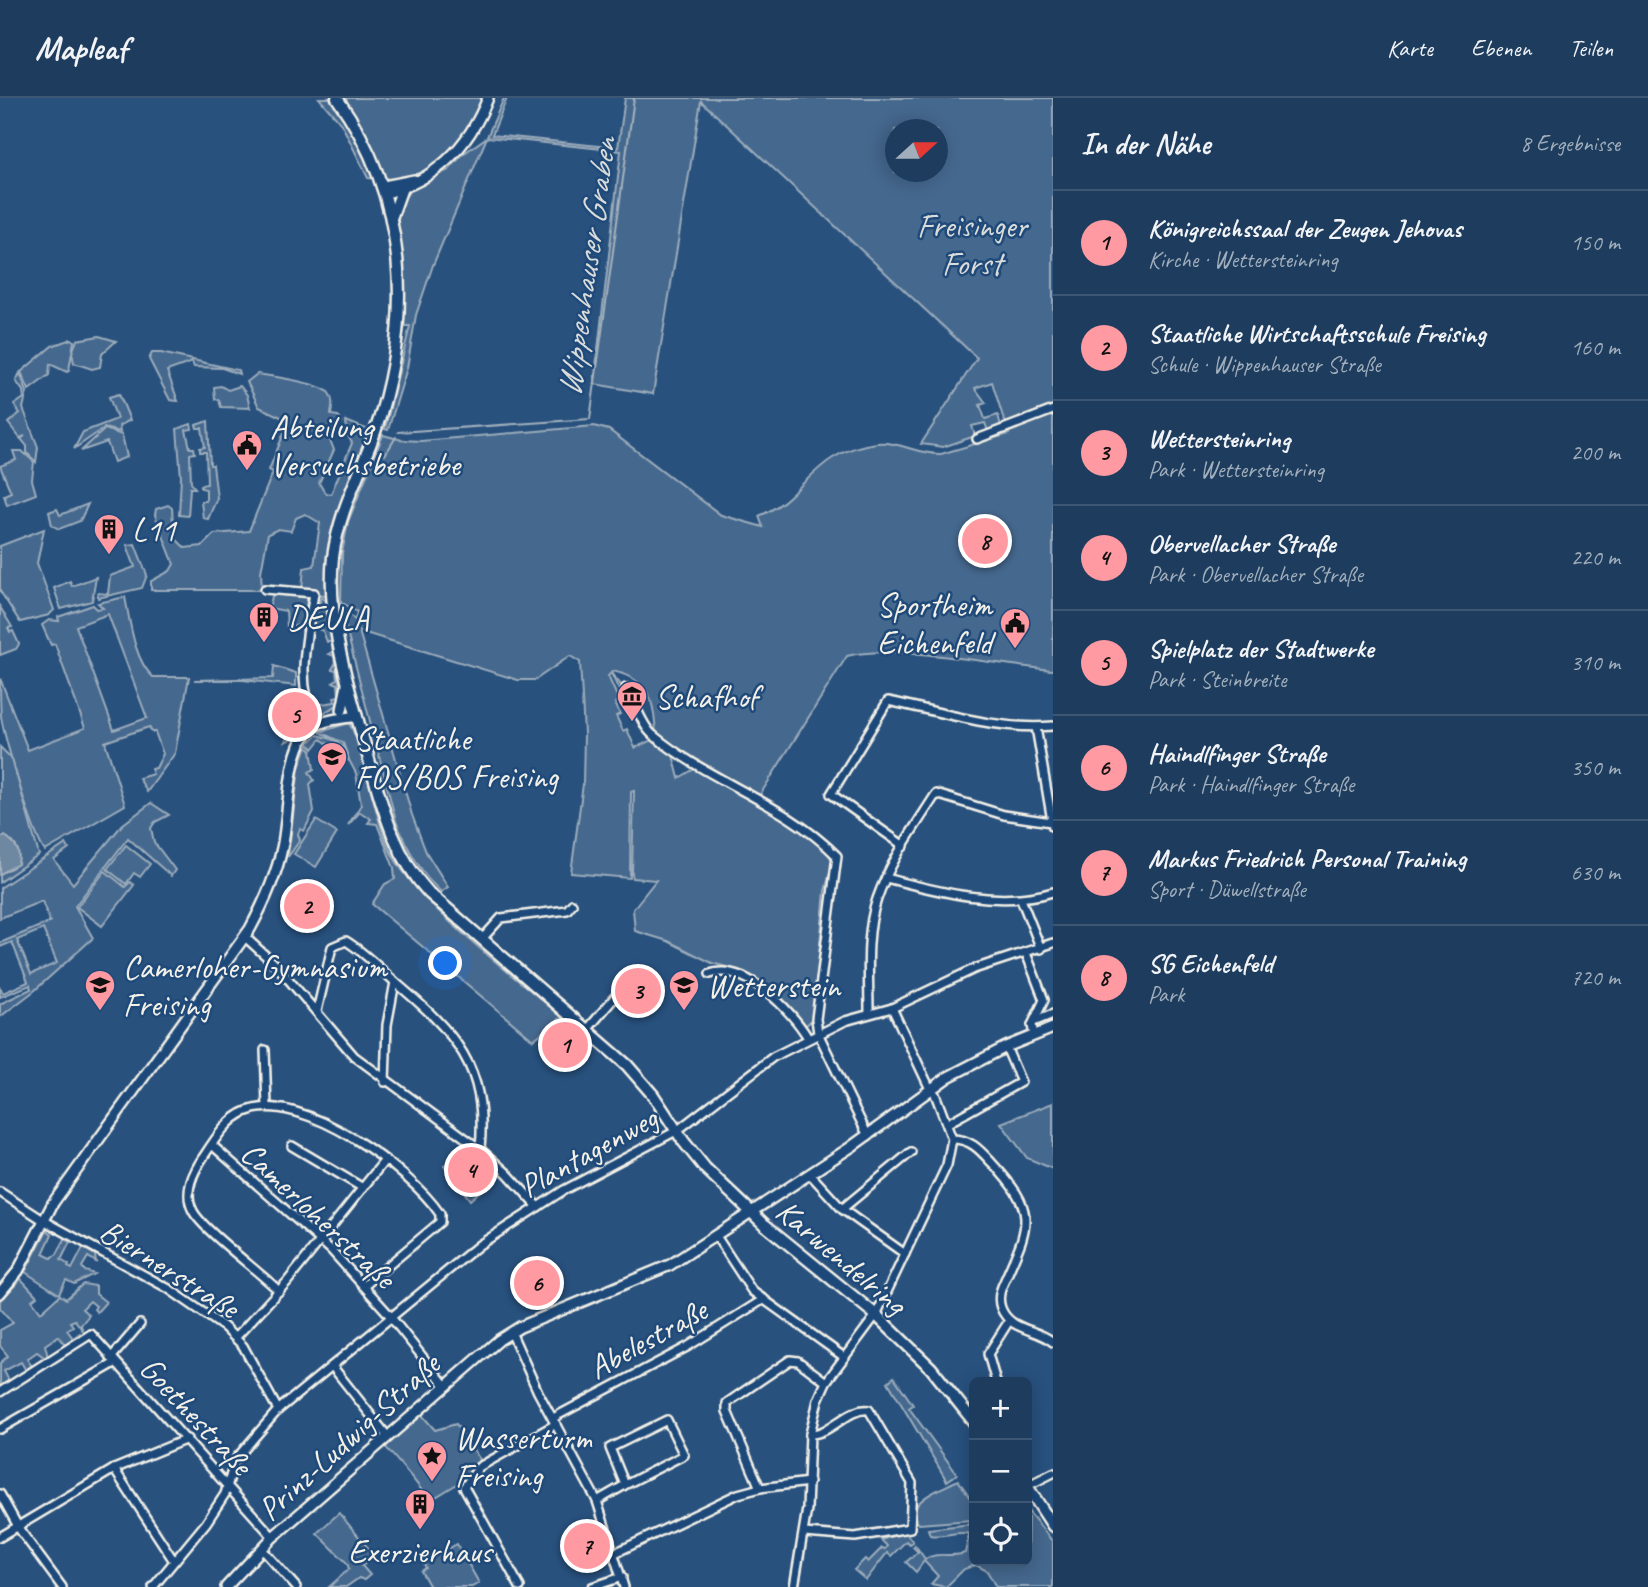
<!DOCTYPE html>
<html lang="de">
<meta charset="utf-8">
<style>
:root{--surface:#1e3d5e;--page:#264464;--text:#f1f3f6;--muted:#a1aebc;--line:#3c5673;--accent:#ff9aa2}
body{margin:0;font-family:Caveat,sans-serif;background:var(--page);color:var(--text)}
.controls{position:absolute;right:21px;bottom:21px;display:grid;overflow:hidden;border-radius:10px;box-shadow:0 4px 18px #0003}
.controls button{width:63px;height:63px;display:grid;place-items:center;padding:0;border:0;border-bottom:2px solid var(--line);background:var(--surface);color:var(--text);font:35px sans-serif}
.compass{position:absolute;left:885px;top:21px;width:63px;height:63px;border-radius:50%;background:var(--surface);box-shadow:0 4px 18px #0003;rotate:69deg}
.you{position:absolute;left:446px;top:866px;width:24px;height:24px;margin:-18px;border:5px solid #fff;border-radius:50%;background:#1a73e8;box-shadow:0 0 0 10px #1a73e833}
.badge{display:grid;place-items:center;width:46px;height:46px;border-radius:50%;background:var(--accent);color:#111;font-size:23px;font-weight:700}
.pin{position:absolute;translate:-50% -50%;border:4px solid #fff;box-shadow:0 2px 7px #0006}
.list{margin:0;padding:0;list-style:none}
h2{display:flex;justify-content:space-between;align-items:center;height:91px;margin:0;padding:0 28px;font-size:30px}
h2 small{font-size:23px;font-weight:400;color:var(--muted)}
.list li{display:grid;grid-template-columns:46px 1fr auto;gap:21px;align-items:center;box-sizing:border-box;height:105px;padding:0 28px;border-top:2px solid var(--line)}
.list b{display:block;font-size:26px;white-space:nowrap}
.list p{margin:0;font-size:23px;white-space:nowrap;color:var(--muted)}
.list em{font-size:23px;font-style:normal;color:var(--muted)}
.icon{flex:none;width:38px;height:38px;fill:none;stroke:currentColor;stroke-width:2;stroke-linecap:round;stroke-linejoin:round}
.map{position:relative;flex:none;width:1053px;height:1489px;overflow:hidden}
header{display:flex;align-items:center;gap:42px;box-sizing:border-box;height:98px;padding:0 35px;background:var(--surface);border-bottom:2px solid var(--line)}
header strong{font-size:33px}
nav{display:flex;gap:38px;margin-inline-start:auto;font-size:24px}
main{display:flex}
aside{flex:1;background:var(--surface)}
.map>svg:first-child{display:block}
.green{fill:#45688e;stroke:#9cacbb;stroke-width:2;fill-rule:evenodd}
.water{fill:#6e88a2;stroke:#a4b2be;stroke-width:2}
.lines{fill:none;stroke-linecap:round;stroke-linejoin:round}
.stream{stroke:#a4b2be;stroke-width:2}
.minor-casing{stroke:#f4f1e8;stroke-width:12}
.tertiary-casing{stroke:#f4f1e8;stroke-width:14}
.secondary-casing{stroke:#f4f1e8;stroke-width:15}
.minor{stroke:#1f4a7a;stroke-width:7}
.tertiary{stroke:#1f4a7a;stroke-width:9}
.secondary{stroke:#1f4a7a;stroke-width:10}
.labels{text-anchor:middle;stroke-width:5;stroke-linejoin:round;paint-order:stroke}
.park-label{font-size:33px;fill:#dadcda;stroke:#1f4a7a}
.poi-label{font-size:33px;fill:#f4f1e8;stroke:#1f4a7a;text-anchor:start}
.street-label{font-size:33px;fill:#f4f1e8;stroke:#1f4a7a}
.water-label{font-size:35px;font-style:italic;fill:#d9dcda;stroke:#1f4a7a}
</style>
<header>
<strong>Mapleaf</strong>
<nav><a>Karte</a><a>Ebenen</a><a>Teilen</a></nav>
</header>
<main>
<div class="map">
<svg width="1053" height="1489" viewBox="0 0 1053 1489">
<rect width="100%" height="100%" fill="#28517e"/>
<filter id="ink" filterUnits="userSpaceOnUse"><feTurbulence type="fractalNoise" baseFrequency=".0143" numOctaves="2"/><feDisplacementMap in="SourceGraphic" scale="14" xChannelSelector="R" yChannelSelector="G"/><feConvolveMatrix kernelMatrix="1 2 1 2 8 2 1 2 1" color-interpolation-filters="sRGB"/></filter>
<g filter="url(#ink)">
<!-- green -->
<g class="green">
<path d="M319,0H484C462,54 430,87 368,80L342,27Z"/>
<path d="M504,0H507L492,37L618,50L625,0H1053V572C999,567 895,546 847,558L758,700L678,651L673,657L679,680L696,670L702,671L754,704L780,715L826,751L833,764L825,793L813,921L804,929L761,885L745,874L712,865L668,843L635,833L633,811L656,782L633,780L632,776L634,693L631,694L630,780L571,775L583,686L584,636L580,564L570,558L535,582H518L359,533L412,717L426,754L448,789L441,794C420,774 407,751 396,723L343,519L348,515L355,522L357,514L341,504L342,455L348,424L383,337L402,342L421,343L594,328L609,332L721,417L763,429L759,418C806,399 812,353 877,345C899,343 918,357 941,356L1009,336L1010,328L1004,322L992,284L975,290L986,305L980,307L985,321L998,317L1001,328L988,333L985,325L972,328L975,338L943,349L921,346L977,260L701,3L653,296L594,286L621,53L487,39L433,167L416,217L407,270L388,332L385,331L410,228H405L383,328L400,185L398,122L402,103L414,88L449,72L463,56L487,39ZM895,32H937V74H895ZM613,573C651,582 655,605 656,640L635,650L627,631L623,633L616,618L620,616L615,605L619,603L608,578L611,575L623,601L631,599L611,575Z"/>
<path d="M99,238L116,243L102,256L100,269L92,271L74,265L72,254L77,242Z"/>
<path d="M71,241L74,243L69,272L67,274L50,266L49,277L29,292L21,274L52,248Z"/>
<path d="M152,255H161L238,272L239,276L222,270L194,269L192,264L167,273L178,303L170,302L149,261Z"/>
<path d="M20,275L27,294L23,310L38,349L36,364L27,355V348L21,341L25,338L20,340L8,325L20,315L14,307L24,300L23,293L16,283Z"/>
<path d="M257,276C271,278 322,285 329,295C334,302 332,309 331,317L338,318L342,324L332,331L330,342L334,352L319,385L325,395L331,396L352,345L347,336L346,323L369,332C348,387 323,437 327,498L302,491L304,470L314,468L320,425L305,416L296,420L291,433L278,431L268,436L261,474L262,492H151V483L170,473L174,466L155,417L156,411L168,407L172,410L174,439L185,450L202,448L214,436L249,433L273,374L269,372L286,330L281,319L259,309L247,284Z"/>
<path d="M221,288L228,292L240,288L247,297L250,310L221,309L219,302L215,301L214,289Z"/>
<path d="M119,296L130,322L119,328L120,334L104,330L74,351L83,334L117,321L109,299Z"/>
<path d="M208,323L210,367H213L217,400L208,421L203,420L201,403H206V391L201,390V387L207,386L206,354H200V350L205,349L202,330H197L196,327Z"/>
<path d="M191,326L192,331L186,332L190,350H194L195,355L190,356L191,385L195,390H190L188,418L179,417L181,379L177,331Z"/>
<path d="M105,331L122,337L127,359L114,364L107,344L81,353Z"/>
<path d="M13,353H22L34,364L32,382L36,396L7,407L4,397L11,394L0,368L16,362Z"/>
<path d="M88,406L80,423L59,431L52,427L49,414L57,411L60,417Z"/>
<path d="M44,431L37,465L54,512L49,517L20,524L0,493V448Z"/>
<path d="M135,446L147,477L142,490L98,500V495L108,496L110,478L135,469L127,447Z"/>
<path d="M96,479L92,503L61,511L54,490L70,483L72,488Z"/>
<path d="M273,495L308,496L302,532L300,527L287,530L286,513L269,510Z"/>
<path d="M125,499C130,523 134,562 153,579H189L175,655L147,694L139,680L153,676L151,671L156,670L163,656L155,634H152L149,629L105,644L125,707L45,753C34,741 4,639 1,618C0,606 0,593 0,580L28,652L85,630L55,546L51,547L42,527L49,522L59,523L58,519L93,507L97,511L103,510L98,505ZM108,516L147,620L114,632L76,528Z"/>
<path d="M321,499L327,503L341,596L336,608L323,615L315,607L335,604L334,599L339,598L338,586L333,584L337,581L336,572L332,571L335,566L334,558L329,556L333,553L331,544H327L323,533L313,529Z"/>
<path d="M0,509L12,529L8,530L10,534L13,533L19,546L16,551L0,557Z"/>
<path d="M274,568L296,575V588L243,582H194L273,580Z"/>
<path d="M293,594L299,596L308,622L296,639L285,644L291,625Z"/>
<path d="M349,625C367,656 372,712 388,748C412,803 514,877 562,919L533,942L372,806L385,786L395,781L394,770L377,726L368,725L371,721L360,714L348,727L361,707L356,675L349,662L339,663L343,657L321,641L313,651L308,645L317,637C332,640 344,645 349,661L343,645L320,634Z"/>
<path d="M307,648L311,652L314,671L309,674L314,682L310,686L314,713L304,733L300,731L298,736L300,742L288,759L299,670Z"/>
<path d="M0,649L12,661L39,757L0,784V776L17,766L18,752L8,740H0Z"/>
<path d="M151,705L169,717L155,724L151,730L154,744L175,772L171,778L128,740L75,808L93,840L34,893L0,919V906L31,891L30,887L0,899V889L3,895L28,884L12,844L0,849V845L50,824L42,803L0,820V790L66,746L69,751L54,762L73,786L122,727ZM43,831L57,865L31,876L17,842Z"/>
<path d="M316,722L337,735L316,769L294,756Z"/>
<path d="M126,747L150,766L140,779L134,775L126,786L107,771Z"/>
<path d="M105,773L125,789L130,784L134,787L102,828L77,809Z"/>
<path d="M1053,1005V1071L1027,1060L1001,1025Z"/>
<path d="M467,1050L500,1076L470,1102L444,1068Z"/>
<path d="M47,1132L52,1136L43,1156L51,1160L57,1156L65,1141L70,1144L61,1162L69,1167L68,1169L72,1171L83,1150L95,1157L96,1164L88,1159L82,1169L85,1173L94,1176L74,1186L66,1182L59,1196L25,1174Z"/>
<path d="M21,1181L37,1198L32,1202L41,1214L60,1197L66,1201L83,1186L96,1188V1196L106,1204L97,1214L94,1211L96,1208L90,1203L82,1211L89,1217L81,1227L83,1233L75,1222L70,1224L73,1228L67,1232L73,1240L80,1235L81,1237L67,1249L58,1238L45,1247L48,1259L62,1252L48,1262L37,1254L27,1261L33,1270L28,1276L21,1264L4,1273L9,1283L22,1276L0,1292V1265L8,1258L0,1248V1232L13,1225L0,1210V1203Z"/>
<path d="M894,1279L913,1307L909,1310L957,1376L947,1383L888,1284Z"/>
<path d="M422,1317L435,1332L456,1326L481,1363L457,1386L429,1403C417,1383 400,1367 385,1348Z"/>
<path d="M958,1382L974,1405V1463H1027L1028,1413L1053,1444V1489H996L987,1473L976,1467L964,1471L946,1489L931,1486L938,1478L924,1463L916,1474L906,1464L918,1454L913,1449L915,1447L925,1461C938,1453 951,1460 965,1455L969,1436C957,1432 943,1440 930,1437L928,1431L971,1426V1422L919,1426L913,1417C915,1399 943,1390 958,1382Z"/>
<path d="M339,1415L375,1458L362,1468L370,1477L364,1482L359,1480L346,1489H329L349,1471L347,1465L317,1435Z"/>
<path d="M905,1434L913,1444L910,1446L906,1443L891,1458L887,1455L866,1482L854,1472L865,1461L868,1464L882,1450L885,1451L887,1448L881,1442Z"/>
<path d="M457,1446L479,1485L472,1489H430L421,1473L426,1470L423,1464L445,1451L450,1455L448,1451Z"/>
</g>
<!-- water -->
<path class="water" d="M5,738C16,745 21,753 18,766L0,776V740Z"/>
<g class="lines">
<!-- stream -->
<g class="stream">
<path d="M398,334L590,321L634,0"/>
<path d="M385,357L396,339"/>
</g>
<!-- minor casing -->
<g class="minor-casing">
<g id="minor">
<path d="M977,341L1053,312"/>
<path d="M265,491L314,495C307,541 294,584 317,627"/>
<path d="M626,590C635,603 641,627 653,637C710,684 785,705 837,758L816,921L818,935L868,1038"/>
<path d="M1036,629L1053,729"/>
<path d="M904,748L831,696L888,603C942,614 998,633 1053,628"/>
<path d="M886,780C939,794 999,810 1053,794"/>
<path d="M1021,801L1041,851"/>
<path d="M245,839L277,868L354,958L480,1051L507,1075L538,1109"/>
<path d="M482,841L501,820L567,812L572,806"/>
<path d="M1026,855L1044,902L1032,927L1034,938"/>
<path d="M710,876C744,864 791,911 808,940"/>
<path d="M892,910L930,991"/>
<path d="M317,913L332,849L346,843C364,854 379,870 395,884C455,935 488,968 480,1051"/>
<path d="M869,915C869,878 865,836 877,801C890,763 915,729 936,696L1004,717L1051,724"/>
<path d="M1036,923L1053,916"/>
<path d="M587,932L620,893"/>
<path d="M265,952L267,1008"/>
<path d="M385,984L387,927L395,884"/>
<path d="M948,1025L1021,984L1006,949"/>
<path d="M952,1041C971,1041 980,1052 992,1065C1039,1115 1029,1127 1004,1184C1000,1192 998,1202 1001,1210C1010,1233 1036,1230 1053,1244"/>
<path d="M212,1047L331,1152L386,1213L445,1287"/>
<path d="M292,1048L363,1090"/>
<path d="M810,1076L842,1111L905,1156"/>
<path d="M0,1094L43,1122L169,1191L224,1229L243,1248L278,1312"/>
<path d="M842,1111L911,1054"/>
<path d="M716,1138L752,1193L844,1259"/>
<path d="M279,1193C260,1174 202,1131 193,1113C183,1094 193,1074 204,1058C215,1041 228,1020 247,1013C302,992 411,1072 440,1116V1124L364,1188"/>
<path d="M511,1234L538,1294L597,1403L624,1489"/>
<path d="M236,1239L287,1184L385,1062"/>
<path d="M111,1260L140,1226"/>
<path d="M332,1268L388,1339"/>
<path d="M996,1284L988,1256L1009,1223"/>
<path d="M0,1294L91,1236L273,1439"/>
<path d="M553,1320L687,1249L764,1201"/>
<path d="M0,1331L115,1265"/>
<path d="M114,1371L174,1463"/>
<path d="M1027,1388L1053,1375"/>
<path d="M760,1390L727,1313V1305L790,1262L798,1263L826,1284"/>
<path d="M0,1396L20,1432L62,1489"/>
<path d="M597,1403L625,1387L610,1350L667,1322L684,1357L625,1387"/>
<path d="M804,1435L855,1439L910,1430L912,1385L869,1312C848,1309 832,1336 810,1336"/>
<path d="M0,1439L114,1371L187,1341"/>
<path d="M262,1451L296,1489"/>
<path d="M615,1455L738,1396L760,1390L809,1384"/>
<path d="M153,1489L206,1425L225,1396L235,1362L278,1312L479,1147L564,1092L678,1032L773,959L845,923L892,910L974,871L1053,845"/>
<path d="M520,1489L464,1389L479,1369L556,1326"/>
<path d="M592,1489L622,1479"/>
<path d="M794,1489L807,1411L810,1336L818,1302L826,1284L876,1217L947,1067L952,1041L935,996"/>
</g>
</g>
<!-- tertiary casing -->
<g class="tertiary-casing">
<g id="tertiary">
<path d="M384,88L414,82"/>
<path d="M386,95C437,82 469,48 488,0"/>
<path d="M392,119L402,91"/>
<path d="M342,612L347,587"/>
<path d="M0,1195L18,1173L53,1105L250,831C264,805 276,779 282,750C289,719 287,658 307,634C319,621 341,621 357,618"/>
<path d="M226,1489L273,1439L499,1242L520,1229L670,1167L851,1049L948,979L1006,949L1053,930"/>
</g>
</g>
<!-- secondary casing -->
<g class="secondary-casing">
<g id="secondary">
<path d="M337,0C408,100 414,219 375,334C360,376 339,413 333,459C326,523 349,590 366,651C381,703 392,755 429,795L627,967L653,997L684,1044L705,1070L765,1127L876,1217L931,1270L974,1324"/>
<path d="M1027,1388L1053,1428"/>
</g>
</g>
<!-- minor -->
<use href="#minor" class="minor"/>
<!-- tertiary -->
<use href="#tertiary" class="tertiary"/>
<!-- secondary -->
<use href="#secondary" class="secondary"/>
</g>
</g>
<!-- icons -->
<defs>
<g id="civic-pin" transform="scale(1.575)"><path d="M0 17L-7.5 6A9.5 9.5 0 1 1 7.5 6Z" fill="#ff9aa2" stroke="#1f4a7a"/><path d="M-.6-6.5H3V-4.5H.6V-3L4-1V1h2V6H-6V1h2V-1L-.6-3ZM-1.2 2.5V6h2.4V2.5Z" fill="#111"/></g>
<g id="building-pin" transform="scale(1.575)"><path d="M0 17L-7.5 6A9.5 9.5 0 1 1 7.5 6Z" fill="#ff9aa2" stroke="#1f4a7a"/><path d="M-4-6H4V6H1V3H-1V6H-4ZM-2.5-4.3h1.7v1.8h-1.7ZM.8-4.3h1.7v1.8H.8ZM-2.5-1h1.7V.8h-1.7ZM.8-1h1.7V.8H.8Z" fill="#111"/></g>
<g id="museum-pin" transform="scale(1.575)"><path d="M0 17L-7.5 6A9.5 9.5 0 1 1 7.5 6Z" fill="#ff9aa2" stroke="#1f4a7a"/><path d="M0-6L6-3V-2H-6V-3ZM-5-1h2V3h-2ZM-1-1h2V3h-2ZM3-1h2V3H3ZM-6 4H6V6H-6Z" fill="#111"/></g>
<g id="school-pin" transform="scale(1.575)"><path d="M0 17L-7.5 6A9.5 9.5 0 1 1 7.5 6Z" fill="#ff9aa2" stroke="#1f4a7a"/><path d="M0-5L7-2L0 1L-7-2ZM-4 1L0 2.5L4 1V4Q0 6-4 4Z" fill="#111"/></g>
<g id="sight-pin" transform="scale(1.575)"><path d="M0 17L-7.5 6A9.5 9.5 0 1 1 7.5 6Z" fill="#ff9aa2" stroke="#1f4a7a"/><path d="M0-6L1.8-2.2L6-1.7L2.9 1.2L3.7 5.4L0 3.3L-3.7 5.4L-2.9 1.2L-6-1.7L-1.8-2.2Z" fill="#111"/></g>
</defs>
<g fill-rule="evenodd">
<use href="#civic-pin" x="247" y="347"/>
<use href="#building-pin" x="109" y="431"/>
<use href="#building-pin" x="264" y="519"/>
<use href="#civic-pin" x="1015" y="525"/>
<use href="#museum-pin" x="632" y="598"/>
<use href="#school-pin" x="332" y="659"/>
<use href="#school-pin" x="100" y="887"/>
<use href="#school-pin" x="684" y="887"/>
<use href="#sight-pin" x="432" y="1358"/>
<use href="#building-pin" x="420" y="1406"/>
</g>
<g class="labels">
<!-- park labels -->
<g class="park-label">
<text x="972" y="139">Freisinger<tspan x="972" dy="38">Forst</tspan></text>
</g>
<!-- poi labels -->
<g class="poi-label">
<text x="270" y="340">Abteilung<tspan x="270" dy="38">Versuchsbetriebe</tspan></text>
<text x="132" y="443">L11</text>
<text x="992" y="518" text-anchor="end">Sportheim<tspan x="992" dy="38">Eichenfeld</tspan></text>
<text x="287" y="531">DEULA</text>
<text x="655" y="610">Schafhof</text>
<text x="355" y="652">Staatliche<tspan x="355" dy="38">FOS/BOS Freising</tspan></text>
<text x="123" y="880">Camerloher-Gymnasium<tspan x="123" dy="38">Freising</tspan></text>
<text x="707" y="899">Wetterstein</text>
<text x="455" y="1351">Wasserturm<tspan x="455" dy="38">Freising</tspan></text>
<text x="420" y="1465" text-anchor="middle">Exerzierhaus</text>
</g>
<!-- street labels -->
<g class="street-label">
<text transform="translate(588 1053) rotate(-29)" y="12">Plantagenweg</text>
<text transform="translate(319 1116) rotate(43)" y="12">Camerloherstraße</text>
<text transform="translate(842 1158) rotate(40)" y="12">Karwendelring</text>
<text transform="translate(170 1170) rotate(32)" y="12">Biernerstraße</text>
<text transform="translate(647 1240) rotate(-29)" y="12">Abelestraße</text>
<text transform="translate(197 1317) rotate(47)" y="12">Goethestraße</text>
<text transform="translate(348 1338) rotate(-42)" y="12">Prinz-Ludwig-Straße</text>
</g>
<!-- water labels -->
<g class="water-label">
<text transform="translate(586 169) rotate(-82)" y="12">Wippenhauser Graben</text>
</g>
</g>
</svg>
<div class="controls">
<button>+</button>
<button>−</button>
<button><svg class="icon" aria-label="locate" viewBox="0 0 24 24"><circle cx="12" cy="12" r="6"/><path d="M12 2v4M12 18v4M2 12h4M18 12h4"/></svg></button>
</div>
<svg class="compass" viewBox="-18 -18 36 36"><path d="M0-13l5 13h-10z" fill="#e53935"/><path d="M0 13l5-13h-10z" fill="#a1aebc"/></svg>
<div class="you"></div>
<div class="pin badge" style="left:565px;top:947px">1</div>
<div class="pin badge" style="left:307px;top:808px">2</div>
<div class="pin badge" style="left:638px;top:893px">3</div>
<div class="pin badge" style="left:471px;top:1072px">4</div>
<div class="pin badge" style="left:295px;top:617px">5</div>
<div class="pin badge" style="left:537px;top:1185px">6</div>
<div class="pin badge" style="left:587px;top:1448px">7</div>
<div class="pin badge" style="left:985px;top:443px">8</div>
</div>
<aside>
<h2>In der Nähe<small>8 Ergebnisse</small></h2>
<ul class="list">
<li><span class="badge">1</span><div><b>Königreichssaal der Zeugen Jehovas</b><p>Kirche · Wettersteinring</p></div><em>150 m</em></li>
<li><span class="badge">2</span><div><b>Staatliche Wirtschaftsschule Freising</b><p>Schule · Wippenhauser Straße</p></div><em>160 m</em></li>
<li><span class="badge">3</span><div><b>Wettersteinring</b><p>Park · Wettersteinring</p></div><em>200 m</em></li>
<li><span class="badge">4</span><div><b>Obervellacher Straße</b><p>Park · Obervellacher Straße</p></div><em>220 m</em></li>
<li><span class="badge">5</span><div><b>Spielplatz der Stadtwerke</b><p>Park · Steinbreite</p></div><em>310 m</em></li>
<li><span class="badge">6</span><div><b>Haindlfinger Straße</b><p>Park · Haindlfinger Straße</p></div><em>350 m</em></li>
<li><span class="badge">7</span><div><b>Markus Friedrich Personal Training</b><p>Sport · Düwellstraße</p></div><em>630 m</em></li>
<li><span class="badge">8</span><div><b>SG Eichenfeld</b><p>Park</p></div><em>720 m</em></li>
</ul>
</aside>
</main>
